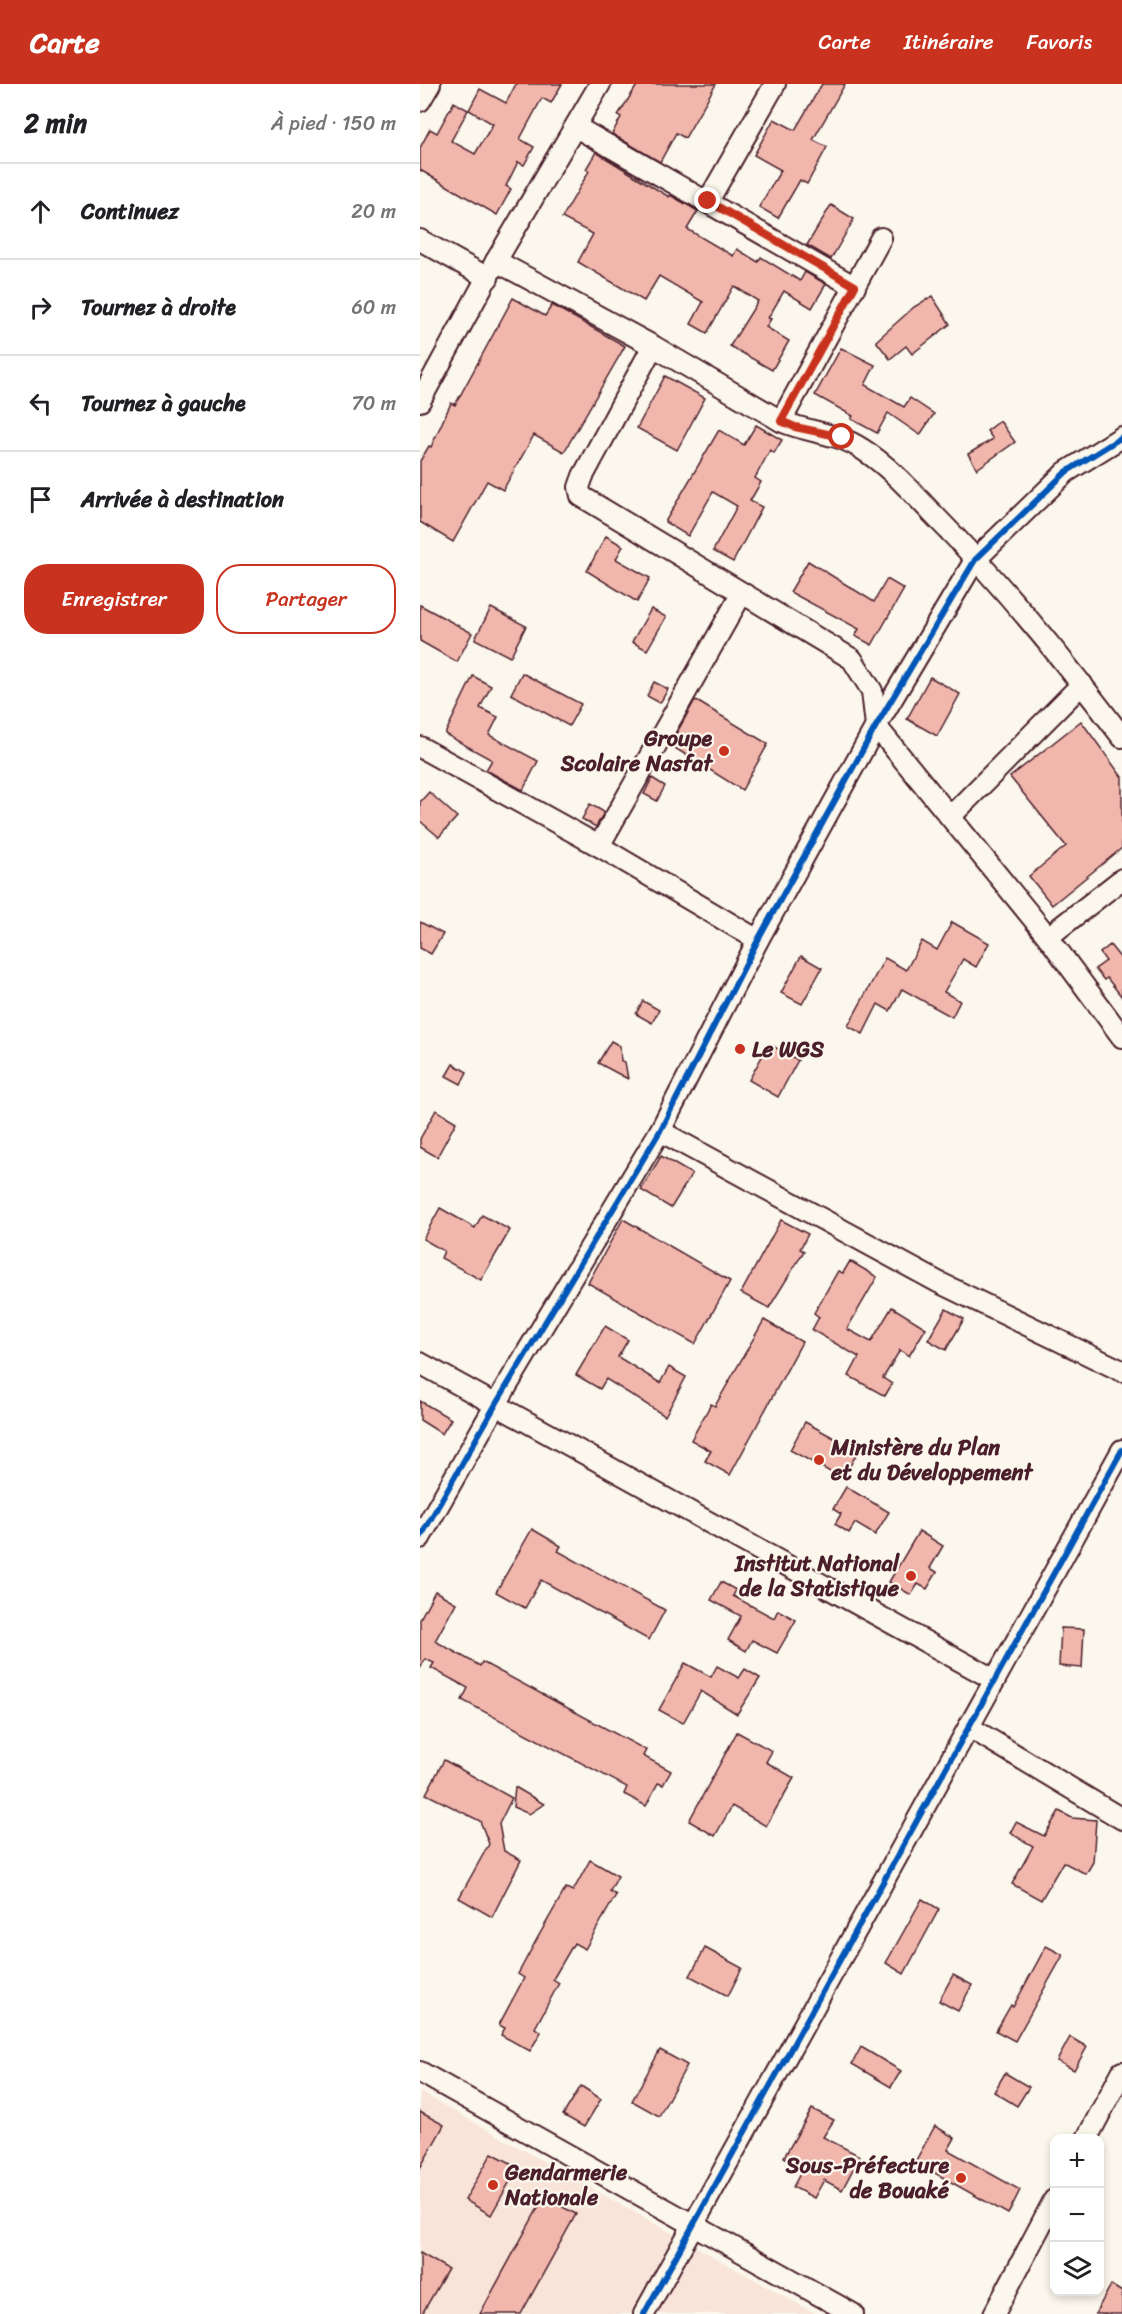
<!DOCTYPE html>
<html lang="fr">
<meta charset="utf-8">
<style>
:root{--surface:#fff;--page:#f6f6f6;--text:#202124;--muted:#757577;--line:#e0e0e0;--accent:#c8321e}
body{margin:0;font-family:Sriracha,sans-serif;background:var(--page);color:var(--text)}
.controls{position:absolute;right:18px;bottom:18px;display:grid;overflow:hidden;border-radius:12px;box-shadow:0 3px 9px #0003}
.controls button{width:54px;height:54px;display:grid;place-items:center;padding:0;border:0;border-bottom:2px solid var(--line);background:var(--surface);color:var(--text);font:30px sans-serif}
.stop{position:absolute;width:18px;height:18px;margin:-14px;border:4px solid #c8321e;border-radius:50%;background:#fff}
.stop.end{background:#c8321e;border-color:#fff;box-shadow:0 2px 6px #0008}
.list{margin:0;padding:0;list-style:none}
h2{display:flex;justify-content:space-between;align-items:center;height:78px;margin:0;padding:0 24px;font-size:26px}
h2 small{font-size:20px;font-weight:400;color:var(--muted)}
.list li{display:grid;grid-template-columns:39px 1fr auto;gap:18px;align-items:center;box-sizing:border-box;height:96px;padding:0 24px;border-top:2px solid var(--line)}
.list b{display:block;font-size:22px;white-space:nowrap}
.list em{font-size:20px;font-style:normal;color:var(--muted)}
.actions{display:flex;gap:12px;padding:18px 24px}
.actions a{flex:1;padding:14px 0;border:2px solid var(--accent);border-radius:24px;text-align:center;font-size:21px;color:var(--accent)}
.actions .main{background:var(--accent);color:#fff}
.icon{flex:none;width:33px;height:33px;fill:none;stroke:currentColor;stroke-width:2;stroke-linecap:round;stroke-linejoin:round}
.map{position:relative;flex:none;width:702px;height:2230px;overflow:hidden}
header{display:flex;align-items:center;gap:36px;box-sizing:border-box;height:84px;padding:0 30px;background:var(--accent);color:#fff}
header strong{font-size:28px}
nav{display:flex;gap:33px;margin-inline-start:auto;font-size:21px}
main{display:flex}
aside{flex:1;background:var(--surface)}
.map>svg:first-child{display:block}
.built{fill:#f8e4d9}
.building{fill:#f1b7ad;stroke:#4a1f2b;stroke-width:1.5}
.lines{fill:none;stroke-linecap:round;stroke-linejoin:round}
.minor-casing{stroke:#4a1f2b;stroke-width:24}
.minor{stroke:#fbf7ec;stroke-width:20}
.cycleway-casing{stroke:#fbf7ec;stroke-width:10}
.cycleway{stroke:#0057b8;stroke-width:6}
.route{stroke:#c8321e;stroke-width:8}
.poi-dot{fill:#c8321e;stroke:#fbf7ec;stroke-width:2}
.labels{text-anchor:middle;stroke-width:4.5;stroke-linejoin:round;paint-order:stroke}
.poi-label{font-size:22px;font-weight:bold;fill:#4a1f2b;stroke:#fbf7ec;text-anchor:end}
</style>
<header>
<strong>Carte</strong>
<nav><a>Carte</a><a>Itinéraire</a><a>Favoris</a></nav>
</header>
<main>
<aside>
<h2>2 min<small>À pied · 150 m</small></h2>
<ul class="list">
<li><svg class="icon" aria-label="ahead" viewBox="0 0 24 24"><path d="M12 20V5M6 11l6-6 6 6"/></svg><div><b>Continuez</b></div><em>20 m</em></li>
<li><svg class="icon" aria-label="right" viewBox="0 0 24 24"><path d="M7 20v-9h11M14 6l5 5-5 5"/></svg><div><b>Tournez à droite</b></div><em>60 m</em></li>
<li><svg class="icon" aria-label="left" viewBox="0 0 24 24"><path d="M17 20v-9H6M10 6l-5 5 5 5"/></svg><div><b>Tournez à gauche</b></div><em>70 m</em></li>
<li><svg class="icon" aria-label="arrive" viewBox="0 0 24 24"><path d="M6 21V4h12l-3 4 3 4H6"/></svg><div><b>Arrivée à destination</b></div></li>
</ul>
<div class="actions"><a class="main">Enregistrer</a><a>Partager</a></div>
</aside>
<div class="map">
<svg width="702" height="2230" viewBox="0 0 702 2230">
<rect width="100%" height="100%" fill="#fbf7ec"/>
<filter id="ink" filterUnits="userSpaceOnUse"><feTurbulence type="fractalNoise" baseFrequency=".0167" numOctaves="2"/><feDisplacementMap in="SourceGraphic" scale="12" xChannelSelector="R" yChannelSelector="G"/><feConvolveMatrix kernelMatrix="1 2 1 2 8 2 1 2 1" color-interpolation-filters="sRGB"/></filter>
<g filter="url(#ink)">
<!-- built -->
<path class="built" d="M0,2008L396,2230H0Z"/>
<!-- building -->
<g class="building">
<path d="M96,0H142L131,19L122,14L100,55L114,63L104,81L98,78L86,102L91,105L77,131L0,86V64L10,45L17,49L34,18L48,26L31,57L55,70L73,40L49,26L60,5L86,19Z"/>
<path d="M218,0H296L265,54L256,49L240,78L192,50L201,33L198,31Z"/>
<path d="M402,0H425L393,56L407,63L387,100L380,96L358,134L339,123L361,86L334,71L354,35L375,46Z"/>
<path d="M176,68L249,113L250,111L278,127L267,145L313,172L317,165L338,178L341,173L380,197L385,188L406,200L392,224L364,207L348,234L351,235L346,243L369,257L352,286L310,262L338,217L314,202L287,249L271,240L283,218L239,192L224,217L158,178L173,150L142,134L169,87L166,85Z"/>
<path d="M411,121L434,135L411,175L387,161Z"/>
<path d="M512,212L530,240L492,270L486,262L470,275L456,257L494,223Z"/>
<path d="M93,214L125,232L132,221L205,262L144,368L114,351L83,406L67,397L33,458L0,438V377L9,362L11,363L31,319L35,321Z"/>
<path d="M421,264L455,281L445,301L484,323L490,314L514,330L500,351L468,329L457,349L431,335L433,332L395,311Z"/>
<path d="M245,292L285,314L257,366L217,344Z"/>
<path d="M580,337L595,358L557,385L548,370L573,355L567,347Z"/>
<path d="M336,341L362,356L354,369L350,366L335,394L341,398L330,417L342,423L313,478L293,467L317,422L293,408L268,452L245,438L299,346L324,361Z"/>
<path d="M186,452L203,462L196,475L230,494L217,518L167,487Z"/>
<path d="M388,477L454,518L467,495L484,505L452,561L435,552L439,545L370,508Z"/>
<path d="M0,521L52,549L37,578L0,557Z"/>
<path d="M71,524L106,542L90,573L55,555Z"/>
<path d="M231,525L246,533L227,566L212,558Z"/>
<path d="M102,589L161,620L149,642L91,610Z"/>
<path d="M53,592L71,602L60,624L78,633L69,651L118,677L103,706L66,686L72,676L25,650Z"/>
<path d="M510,593L540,610L517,652L487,635Z"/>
<path d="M234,598L248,605L240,619L227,612Z"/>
<path d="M275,616L348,660L322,706L250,661Z"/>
<path d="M661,637L702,693V764L632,821L609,792L646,762L590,693Z"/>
<path d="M232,694L245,702L237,717L224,710Z"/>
<path d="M9,708L37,733L19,753L0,737V718Z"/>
<path d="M170,720L184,728L176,743L162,735Z"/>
<path d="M0,838L23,850L11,870L0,864Z"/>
<path d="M532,838L569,859L556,883L543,875L524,908L540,917L532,933L482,905L470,927L458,920L443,950L428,942L465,874L486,886L502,857L517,866Z"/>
<path d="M690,861L702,876V913L687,894L684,896L675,885L686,877L680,869Z"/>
<path d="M381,872L402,884L382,920L361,909Z"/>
<path d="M223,917L239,926L232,939L216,930Z"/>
<path d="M191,957L200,962L201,977L205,978L208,995L178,979Z"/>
<path d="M349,960L378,976L358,1013L329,996Z"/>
<path d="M33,980L47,988L41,1000L26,992Z"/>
<path d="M16,1026L36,1038L17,1073L0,1063V1055Z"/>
<path d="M241,1072L272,1090L251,1124L221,1106Z"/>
<path d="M20,1124L55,1144L62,1131L90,1146L61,1196L21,1174L24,1167L3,1155Z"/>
<path d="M203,1135L310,1197L275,1260L168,1199Z"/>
<path d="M361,1136L388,1150L380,1165L384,1167L349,1224L321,1209Z"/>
<path d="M430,1177L457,1193L427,1245L451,1258L472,1223L506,1244L489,1272L480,1266L463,1294L472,1300L465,1312L429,1292L439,1273L392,1246L399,1233L394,1229L418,1187L423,1189Z"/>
<path d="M526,1225L544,1235L526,1266L508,1256Z"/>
<path d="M344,1236L382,1258L310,1391L285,1377L291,1367L271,1356L291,1320L295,1322Z"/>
<path d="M185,1242L208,1256L198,1273L240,1299L249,1283L266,1293L245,1332L186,1295L180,1305L156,1291Z"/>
<path d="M0,1317L31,1335L22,1350L0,1336Z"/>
<path d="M385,1338L438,1367L423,1395L370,1366Z"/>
<path d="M426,1403L469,1428L455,1451L435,1439L429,1449L415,1440L421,1430L413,1425Z"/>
<path d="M112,1445L141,1462L138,1467L245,1526L229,1556L121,1496L105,1524L76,1508Z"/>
<path d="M499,1447L523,1462L510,1484L517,1488L507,1505L498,1500L491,1511L469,1498Z"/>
<path d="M301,1498L316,1506L313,1512L354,1534L358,1526L376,1536L357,1569L332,1556L326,1567L308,1556L321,1532L291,1516Z"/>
<path d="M15,1507L36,1519L15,1557L60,1582L62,1578L226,1666L223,1672L251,1687L243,1701L238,1699L226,1722L204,1710L207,1703L42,1616L48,1604L11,1584L14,1579L5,1575L0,1585V1535Z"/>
<path d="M641,1544L664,1545L662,1584L639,1582Z"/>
<path d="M265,1579L291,1593L297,1582L319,1594L325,1585L340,1594L317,1630L281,1607L263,1639L239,1626Z"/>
<path d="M317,1648L352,1667L346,1678L374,1694L346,1742L312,1722L295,1752L269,1737Z"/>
<path d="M24,1676L92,1714L79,1740L84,1767L101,1776L72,1833L39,1814L69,1760L60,1737L6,1710Z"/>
<path d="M95,1703L124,1720L109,1730L93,1723Z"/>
<path d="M639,1727L652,1734L676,1736L673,1778L666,1790L643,1778L621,1816L592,1800L613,1762L590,1749L596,1738L624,1752Z"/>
<path d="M170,1776L198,1792L190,1807L196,1811L165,1865L154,1859L133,1895L139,1899L115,1944L121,1948L110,1967L81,1951L85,1944L79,1941L104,1894L98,1890L118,1853L146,1804L153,1807Z"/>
<path d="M502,1815L519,1825L484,1890L466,1879Z"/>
<path d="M626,1862L643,1871L595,1957L576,1947L591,1921L593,1923Z"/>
<path d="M285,1864L322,1884L308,1912L270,1892Z"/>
<path d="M533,1891L552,1901L538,1927L519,1917Z"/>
<path d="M650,1953L667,1963L654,1986L637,1977Z"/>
<path d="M441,1963L481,1987L471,2003L432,1980Z"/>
<path d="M240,1966L267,1981L239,2032L212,2017Z"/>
<path d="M585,1989L609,2003L597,2022L574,2008Z"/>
<path d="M161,2002L181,2015L164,2043L143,2031Z"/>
<path d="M392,2025L414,2036L403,2053L440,2072L422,2106L404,2096L394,2114L373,2103L383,2084L364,2073Z"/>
<path d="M0,2028L24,2041L0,2084Z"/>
<path d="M515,2042L535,2054L528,2066L600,2106L588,2130L495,2078Z"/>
<path d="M72,2069L98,2083L71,2131L45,2116Z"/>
<path d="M124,2113L156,2130L101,2230H60Z"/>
<path d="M0,2169L28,2185L2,2230H0Z"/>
<path d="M691,2201L702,2208V2230H675Z"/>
</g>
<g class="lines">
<!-- minor casing -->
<g class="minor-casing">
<g id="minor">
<path d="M0,17L10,0"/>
<path d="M156,43L435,203"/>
<path d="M288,117L355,0"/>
<path d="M0,156L68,194"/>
<path d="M76,177L233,262L361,337C388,349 417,348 442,365C469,382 491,407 513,430C581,499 644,576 702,653"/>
<path d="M233,262L163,392L159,403L161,412L432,575L452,607L456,642L628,853L702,953"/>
<path d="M0,317L76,177L180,0"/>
<path d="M361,337L461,154"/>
<path d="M0,663L179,762L338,856"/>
<path d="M531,732L662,600"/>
<path d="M179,762L322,509"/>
<path d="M628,853L702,795"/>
<path d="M240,1047L518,1198L702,1287"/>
<path d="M0,1279L575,1596"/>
<path d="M0,1454L76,1320L240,1047L338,856L456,642L555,476L646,388L702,353"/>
<path d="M549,1643L702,1735"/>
<path d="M0,1988L433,2230"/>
<path d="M667,2054L702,1988"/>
<path d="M224,2230L702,1366"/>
<path d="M574,2230L634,2116"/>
</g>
</g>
<!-- minor -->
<use href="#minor" class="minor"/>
<!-- cycleway casing -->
<g class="cycleway-casing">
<g id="cycleway">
<path d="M0,1454L76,1320L240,1047L338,856L456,642L555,476L646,388L702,353"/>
<path d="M224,2230L702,1366"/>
</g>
</g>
<!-- cycleway -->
<use href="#cycleway" class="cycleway"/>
</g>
</g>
<g class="lines" filter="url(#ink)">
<!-- route -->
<path class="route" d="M288,117L435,202L361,337L375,343L422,353"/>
</g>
<!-- markers -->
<g class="poi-dot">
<circle cx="304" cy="667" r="6"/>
<circle cx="320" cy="965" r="6"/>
<circle cx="399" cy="1376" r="6"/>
<circle cx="491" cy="1492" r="6"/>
<circle cx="541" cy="2094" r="6"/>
<circle cx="73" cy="2101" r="6"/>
</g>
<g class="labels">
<!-- poi labels -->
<g class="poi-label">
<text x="292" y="662">Groupe<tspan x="292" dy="25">Scolaire Nasfat</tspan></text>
<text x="332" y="973" text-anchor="start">Le WGS</text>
<text x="411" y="1371" text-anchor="start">Ministère du Plan<tspan x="411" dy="25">et du Développement</tspan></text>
<text x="479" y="1487">Institut National<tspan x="479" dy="25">de la Statistique</tspan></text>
<text x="529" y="2089">Sous-Préfecture<tspan x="529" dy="25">de Bouaké</tspan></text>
<text x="85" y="2096" text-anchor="start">Gendarmerie<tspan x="85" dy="25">Nationale</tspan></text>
</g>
</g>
</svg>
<div class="controls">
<button>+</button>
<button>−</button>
<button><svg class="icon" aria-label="layers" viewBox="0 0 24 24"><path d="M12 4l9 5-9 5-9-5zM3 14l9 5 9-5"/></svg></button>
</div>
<div class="stop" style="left:422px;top:353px"></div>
<div class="stop end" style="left:288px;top:117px"></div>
</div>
</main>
